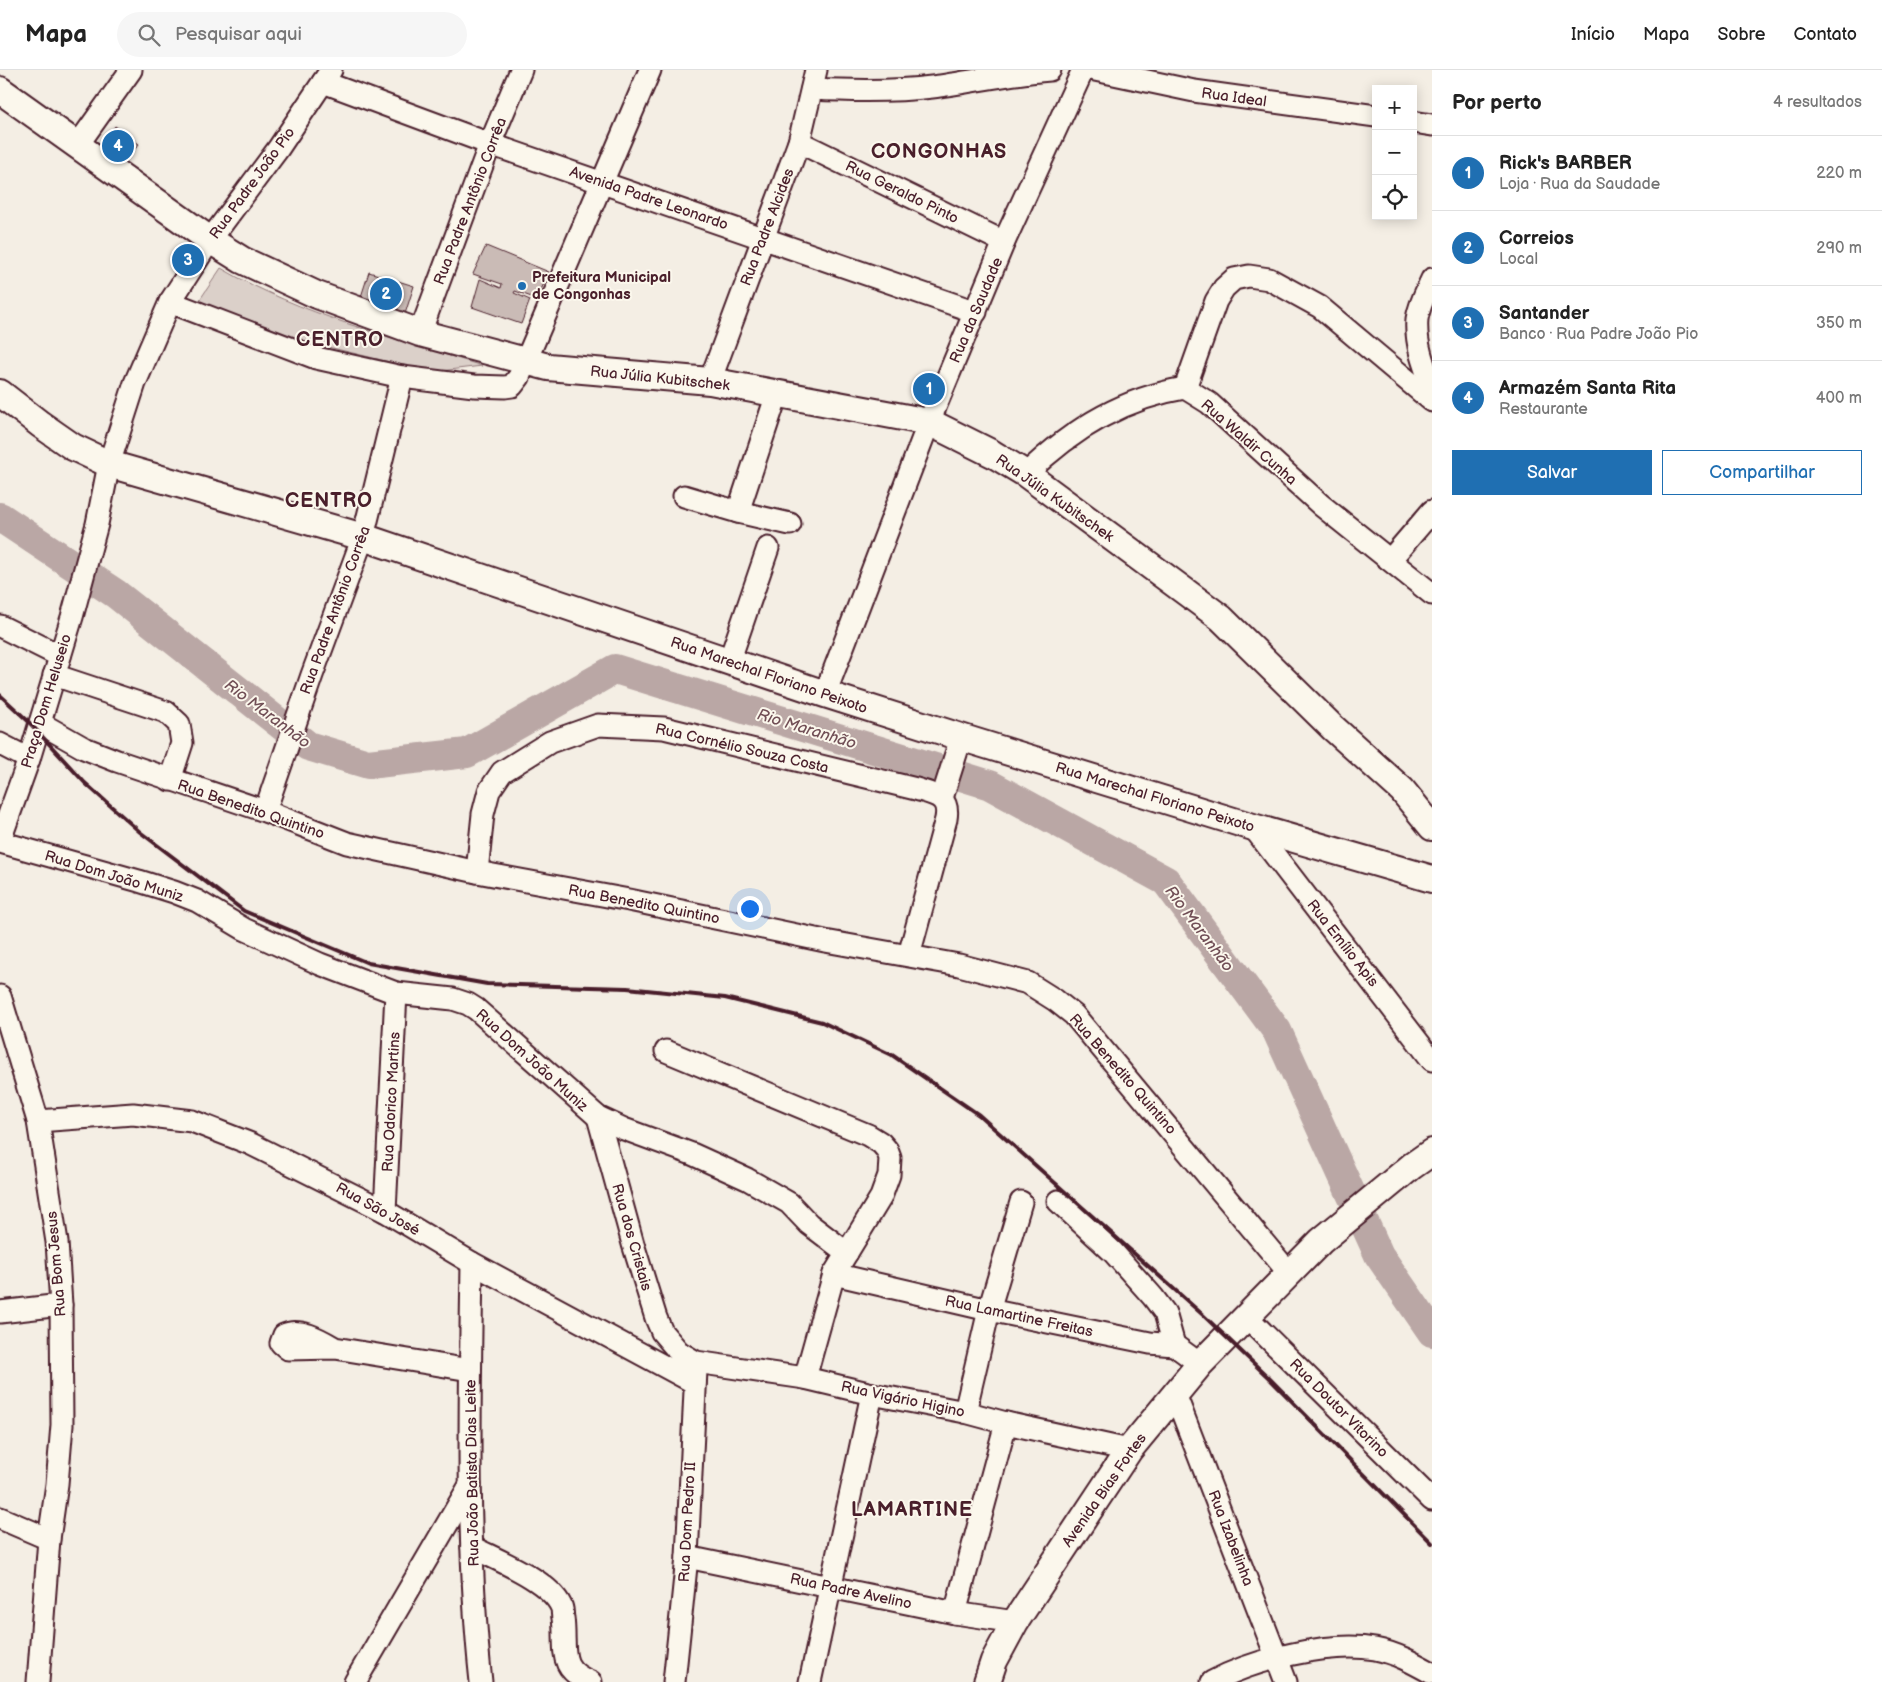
<!DOCTYPE html>
<html lang="pt">
<meta charset="utf-8">
<style>
:root{--surface:#fff;--page:#f6f6f6;--text:#222;--muted:#767676;--line:#e0e0e0;--accent:#1f6fb2}
body{margin:0;font-family:"Balsamiq Sans",sans-serif;background:var(--page);color:var(--text)}
.controls{position:absolute;right:15px;top:15px;display:grid;overflow:hidden;border-radius:0px;box-shadow:0 2px 12px #0003}
.controls button{width:45px;height:45px;display:grid;place-items:center;padding:0;border:0;border-bottom:1px solid var(--line);background:var(--surface);color:var(--text);font:25px sans-serif}
.you{position:absolute;left:749px;top:838px;width:18px;height:18px;margin:-12px;border:4px solid #fff;border-radius:50%;background:#1a73e8;box-shadow:0 0 0 8px #1a73e833}
.badge{display:grid;place-items:center;width:32px;height:32px;border-radius:50%;background:var(--accent);color:#fff;font-size:16px;font-weight:700}
.pin{position:absolute;translate:-50% -50%;border:2px solid #fff;box-shadow:0 1px 5px #0006}
.list{margin:0;padding:0;list-style:none}
h2{display:flex;justify-content:space-between;align-items:center;height:65px;margin:0;padding:0 20px;font-size:21px}
h2 small{font-size:16px;font-weight:400;color:var(--muted)}
.list li{display:grid;grid-template-columns:32px 1fr auto;gap:15px;align-items:center;box-sizing:border-box;height:75px;padding:0 20px;border-top:1px solid var(--line)}
.list b{display:block;font-size:19px;white-space:nowrap}
.list p{margin:0;font-size:16px;white-space:nowrap;color:var(--muted)}
.list em{font-size:16px;font-style:normal;color:var(--muted)}
.actions{display:flex;gap:10px;padding:15px 20px}
.actions a{flex:1;padding:11px 0;border:1px solid var(--accent);border-radius:0px;text-align:center;font-size:18px;color:var(--accent)}
.actions .main{background:var(--accent);color:#fff}
.icon{flex:none;width:28px;height:28px;fill:none;stroke:currentColor;stroke-width:2;stroke-linecap:round;stroke-linejoin:round}
.map{position:relative;flex:none;width:1432px;height:1612px;overflow:hidden}
header{display:flex;align-items:center;gap:30px;box-sizing:border-box;height:70px;padding:0 25px;background:var(--surface);border-bottom:1px solid var(--line)}
header strong{font-size:24px}
nav{display:flex;gap:28px;margin-inline-start:auto;font-size:18px}
.search{width:350px;height:45px;background:var(--page);display:flex;align-items:center;gap:12px;box-sizing:border-box;padding:0 18px;border-radius:28px;color:var(--muted);font-size:19px}
main{display:flex}
aside{flex:1;background:var(--surface)}
.map>svg:first-child{display:block}
.green{fill:#dbd0c9;stroke:#92787a}
.lines{fill:none;stroke-linecap:round;stroke-linejoin:round}
.river{stroke:#baa7a5;stroke-width:30}
.building{fill:#cabbb6;stroke:#4a1f2b}
.minor-casing{stroke:#4a1f2b;stroke-width:25}
.major-casing{stroke:#4a1f2b;stroke-width:30}
.minor{stroke:#fbf7ec;stroke-width:21}
.major{stroke:#fbf7ec;stroke-width:26}
.rail{stroke:#4a1f2b;stroke-width:4}
.poi-dot{fill:#1f6fb2;stroke:#fbf7ec;stroke-width:2}
.labels{text-anchor:middle;stroke-width:4;stroke-linejoin:round;paint-order:stroke}
.street-label{font-size:15px;fill:#4a1f2b;stroke:#fbf7ec}
.poi-label{font-size:15px;font-weight:bold;fill:#4a1f2b;stroke:#fbf7ec;text-anchor:start}
.water-label{font-size:16px;font-style:italic;fill:#714f56;stroke:#fbf7ec}
.district-label{font-size:20px;font-weight:bold;letter-spacing:1px;fill:#4a1f2b;stroke:#fbf7ec}
</style>
<header>
<strong>Mapa</strong>
<div class="search"><svg class="icon" aria-label="search" viewBox="0 0 24 24"><circle cx="10" cy="10" r="6"/><path d="M15 15l6 6"/></svg>Pesquisar aqui</div>
<nav><a>Início</a><a>Mapa</a><a>Sobre</a><a>Contato</a></nav>
</header>
<main>
<div class="map">
<svg width="1432" height="1612" viewBox="0 0 1432 1612">
<rect width="100%" height="100%" fill="#f4eee4"/>
<filter id="ink" filterUnits="userSpaceOnUse"><feTurbulence type="fractalNoise" baseFrequency=".02" numOctaves="2"/><feDisplacementMap in="SourceGraphic" scale="10" xChannelSelector="R" yChannelSelector="G"/><feConvolveMatrix kernelMatrix="1 2 1 2 8 2 1 2 1" color-interpolation-filters="sRGB"/></filter>
<g filter="url(#ink)">
<!-- green -->
<path class="green" d="M221,198C301,245 395,268 482,296L432,302L290,268L199,231Z"/>
<g class="lines">
<!-- river -->
<path class="river" d="M0,447L116,524L308,676L368,694L467,683L615,599L990,715L1166,811L1277,961L1379,1185L1432,1262"/>
</g>
<!-- building -->
<g class="building">
<path d="M115,56L139,74L121,97L97,79Z"/>
<path d="M486,176L549,202L537,229L515,221L514,223L530,230L521,254L472,237L480,209L501,218L502,214L473,204Z"/>
<path d="M369,202L414,216L404,247L359,233Z"/>
</g>
<g class="lines">
<!-- minor casing -->
<g class="minor-casing">
<g id="minor">
<path d="M1095,0L1194,21L1376,46"/>
<path d="M323,12L490,74L976,242"/>
<path d="M812,19C852,21 892,22 932,17C971,12 1010,3 1050,0"/>
<path d="M1413,52L1432,55"/>
<path d="M799,72L1004,172"/>
<path d="M77,76L131,0"/>
<path d="M1432,209C1426,222 1419,235 1417,249C1415,273 1424,296 1432,317"/>
<path d="M170,232L316,288L402,307L474,316L505,317L512,316L519,307L650,0"/>
<path d="M420,263L490,74L521,0"/>
<path d="M710,311L799,72L816,0"/>
<path d="M1185,318L1216,231L1224,218L1234,209L1249,206L1269,209L1320,237L1432,331"/>
<path d="M1026,404C1071,360 1123,328 1185,318L1209,333L1321,435L1432,524"/>
<path d="M684,426L738,442L777,324"/>
<path d="M738,442L790,454"/>
<path d="M1390,490L1432,441"/>
<path d="M0,556L60,586"/>
<path d="M729,592L768,478"/>
<path d="M54,605L166,642L179,654L182,673L170,710"/>
<path d="M825,624L929,352L1004,172L1083,0"/>
<path d="M40,653L84,678L117,691L265,741L347,773L477,802L629,830L825,871L959,895L1028,913L1055,930L1074,945L1289,1203"/>
<path d="M0,674L29,689"/>
<path d="M942,728L961,668"/>
<path d="M265,741L312,605L363,467L402,307"/>
<path d="M1253,757L1432,990"/>
<path d="M0,770L29,689L72,547L97,454L109,394L135,313L170,232L210,170L278,79L331,0"/>
<path d="M0,772L139,811L174,822L197,831L244,859L320,894L396,923L453,929L468,934L476,939L598,1047L624,1059L692,1084L747,1109L789,1133L809,1154L847,1183"/>
<path d="M477,802L483,744L489,721L502,702L550,672L598,655L664,658L916,719C935,725 950,726 946,749L909,885"/>
<path d="M0,926L38,1051L57,1172L61,1235L62,1355L57,1414L49,1469L38,1612"/>
<path d="M666,981L868,1065L881,1073L887,1080L890,1088L889,1105L881,1127L834,1204L805,1308"/>
<path d="M598,1047L633,1174L656,1248L662,1262L679,1282L696,1292L805,1308L872,1324L965,1342L1006,1353L1129,1380"/>
<path d="M38,1051L133,1044L192,1051L251,1074L385,1141L472,1193L695,1313"/>
<path d="M1058,1131L1113,1182L1153,1227L1165,1243L1174,1275"/>
<path d="M385,1141L396,923"/>
<path d="M472,1193C470,1332 466,1473 481,1612"/>
<path d="M834,1204L989,1240L1150,1273L1174,1275L1200,1294"/>
<path d="M0,1242L61,1235"/>
<path d="M1246,1246L1432,1430"/>
<path d="M335,1278C321,1270 300,1257 284,1265L281,1273L288,1279L335,1278L470,1300"/>
<path d="M1175,1324L1286,1612"/>
<path d="M965,1342L989,1240L1021,1132"/>
<path d="M0,1448L49,1469"/>
<path d="M472,1477C497,1490 549,1510 561,1536C563,1539 562,1544 563,1548C567,1578 556,1599 591,1612"/>
<path d="M687,1487L955,1543L1015,1552"/>
<path d="M955,1543L1006,1353"/>
<path d="M355,1612L470,1415"/>
<path d="M674,1612L687,1487L696,1300"/>
<path d="M810,1612L872,1324"/>
<path d="M1212,1612C1253,1590 1329,1571 1375,1579C1396,1583 1414,1593 1432,1603"/>
</g>
</g>
<!-- major casing -->
<g class="major-casing">
<g id="major">
<path d="M0,20L210,170L242,190L317,225L420,263L548,297L710,311L929,352L993,384L1026,404L1221,548L1332,657L1402,720L1432,757"/>
<path d="M0,323L40,354L73,377L109,394L363,467L825,624L973,671L1253,757L1432,809"/>
<path d="M987,1612L994,1591L1015,1552L1129,1380L1200,1294L1321,1171L1412,1096L1432,1082"/>
</g>
</g>
<!-- minor -->
<use href="#minor" class="minor"/>
<!-- major -->
<use href="#major" class="major"/>
<!-- rail -->
<path class="rail" d="M0,625L27,650L85,713L140,762L244,841L368,893L487,914L627,918L725,928L822,952L892,985L979,1045L1203,1245L1269,1308L1432,1473"/>
</g>
</g>
<!-- markers -->
<circle class="poi-dot" cx="522" cy="216" r="5"/>
<g class="labels">
<!-- street labels -->
<g class="street-label">
<text transform="translate(1234 27) rotate(8)" y="5">Rua Ideal</text>
<text transform="translate(252 113) rotate(-54)" y="5">Rua Padre João Pio</text>
<text transform="translate(902 122) rotate(26)" y="5">Rua Geraldo Pinto</text>
<text transform="translate(649 128) rotate(19)" y="5">Avenida Padre Leonardo</text>
<text transform="translate(470 131) rotate(-69)" y="5">Rua Padre Antônio Corrêa</text>
<text transform="translate(767 157) rotate(-69)" y="5">Rua Padre Alcides</text>
<text transform="translate(976 240) rotate(-67)" y="5">Rua da Saudade</text>
<text transform="translate(660 308) rotate(6)" y="5">Rua Júlia Kubitschek</text>
<text transform="translate(1249 372) rotate(41)" y="5">Rua Waldir Cunha</text>
<text transform="translate(1055 428) rotate(35)" y="5">Rua Júlia Kubitschek</text>
<text transform="translate(335 540) rotate(-70)" y="5">Rua Padre Antônio Corrêa</text>
<text transform="translate(769 605) rotate(19)" y="5">Rua Marechal Floriano Peixoto</text>
<text transform="translate(46 631) rotate(-73)" y="5">Praça Dom Heluseio</text>
<text transform="translate(742 678) rotate(13)" y="5">Rua Cornélio Souza Costa</text>
<text transform="translate(1155 727) rotate(17)" y="5">Rua Marechal Floriano Peixoto</text>
<text transform="translate(251 739) rotate(19)" y="5">Rua Benedito Quintino</text>
<text transform="translate(114 806) rotate(17)" y="5">Rua Dom João Muniz</text>
<text transform="translate(644 834) rotate(11)" y="5">Rua Benedito Quintino</text>
<text transform="translate(1343 873) rotate(52)" y="5">Rua Emílio Apis</text>
<text transform="translate(532 990) rotate(42)" y="5">Rua Dom João Muniz</text>
<text transform="translate(1123 1004) rotate(49)" y="5">Rua Benedito Quintino</text>
<text transform="translate(391 1032) rotate(-87)" y="5">Rua Odorico Martins</text>
<text transform="translate(378 1139) rotate(29)" y="5">Rua São José</text>
<text transform="translate(632 1167) rotate(74)" y="5">Rua dos Cristais</text>
<text transform="translate(56 1194) rotate(-95)" y="5">Rua Bom Jesus</text>
<text transform="translate(1019 1246) rotate(12)" y="5">Rua Lamartine Freitas</text>
<text transform="translate(903 1329) rotate(12)" y="5">Rua Vigário Higino</text>
<text transform="translate(1339 1338) rotate(45)" y="5">Rua Doutor Vitorino</text>
<text transform="translate(472 1403) rotate(-91)" y="5">Rua João Batista Dias Leite</text>
<text transform="translate(1104 1420) rotate(-55)" y="5">Avenida Bias Fortes</text>
<text transform="translate(687 1452) rotate(-87)" y="5">Rua Dom Pedro II</text>
<text transform="translate(1231 1468) rotate(69)" y="5">Rua Izabelinha</text>
<text transform="translate(851 1521) rotate(12)" y="5">Rua Padre Avelino</text>
</g>
<!-- poi labels -->
<g class="poi-label">
<text x="532" y="212">Prefeitura Municipal<tspan x="532" dy="17">de Congonhas</tspan></text>
</g>
<!-- water labels -->
<g class="water-label">
<text transform="translate(268 643) rotate(37)" y="6">Rio Maranhão</text>
<text transform="translate(807 658) rotate(17)" y="6">Rio Maranhão</text>
<text transform="translate(1200 858) rotate(53)" y="6">Rio Maranhão</text>
</g>
<!-- district labels -->
<g class="district-label">
<text x="939" y="88">CONGONHAS</text>
<text x="340" y="276">CENTRO</text>
<text x="329" y="437">CENTRO</text>
<text x="912" y="1446">LAMARTINE</text>
</g>
</g>
</svg>
<div class="controls">
<button>+</button>
<button>−</button>
<button><svg class="icon" aria-label="locate" viewBox="0 0 24 24"><circle cx="12" cy="12" r="6"/><path d="M12 2v4M12 18v4M2 12h4M18 12h4"/></svg></button>
</div>
<div class="you"></div>
<div class="pin badge" style="left:929px;top:319px">1</div>
<div class="pin badge" style="left:386px;top:224px">2</div>
<div class="pin badge" style="left:188px;top:190px">3</div>
<div class="pin badge" style="left:118px;top:76px">4</div>
</div>
<aside>
<h2>Por perto<small>4 resultados</small></h2>
<ul class="list">
<li><span class="badge">1</span><div><b>Rick's BARBER</b><p>Loja · Rua da Saudade</p></div><em>220 m</em></li>
<li><span class="badge">2</span><div><b>Correios</b><p>Local</p></div><em>290 m</em></li>
<li><span class="badge">3</span><div><b>Santander</b><p>Banco · Rua Padre João Pio</p></div><em>350 m</em></li>
<li><span class="badge">4</span><div><b>Armazém Santa Rita</b><p>Restaurante</p></div><em>400 m</em></li>
</ul>
<div class="actions"><a class="main">Salvar</a><a>Compartilhar</a></div>
</aside>
</main>
